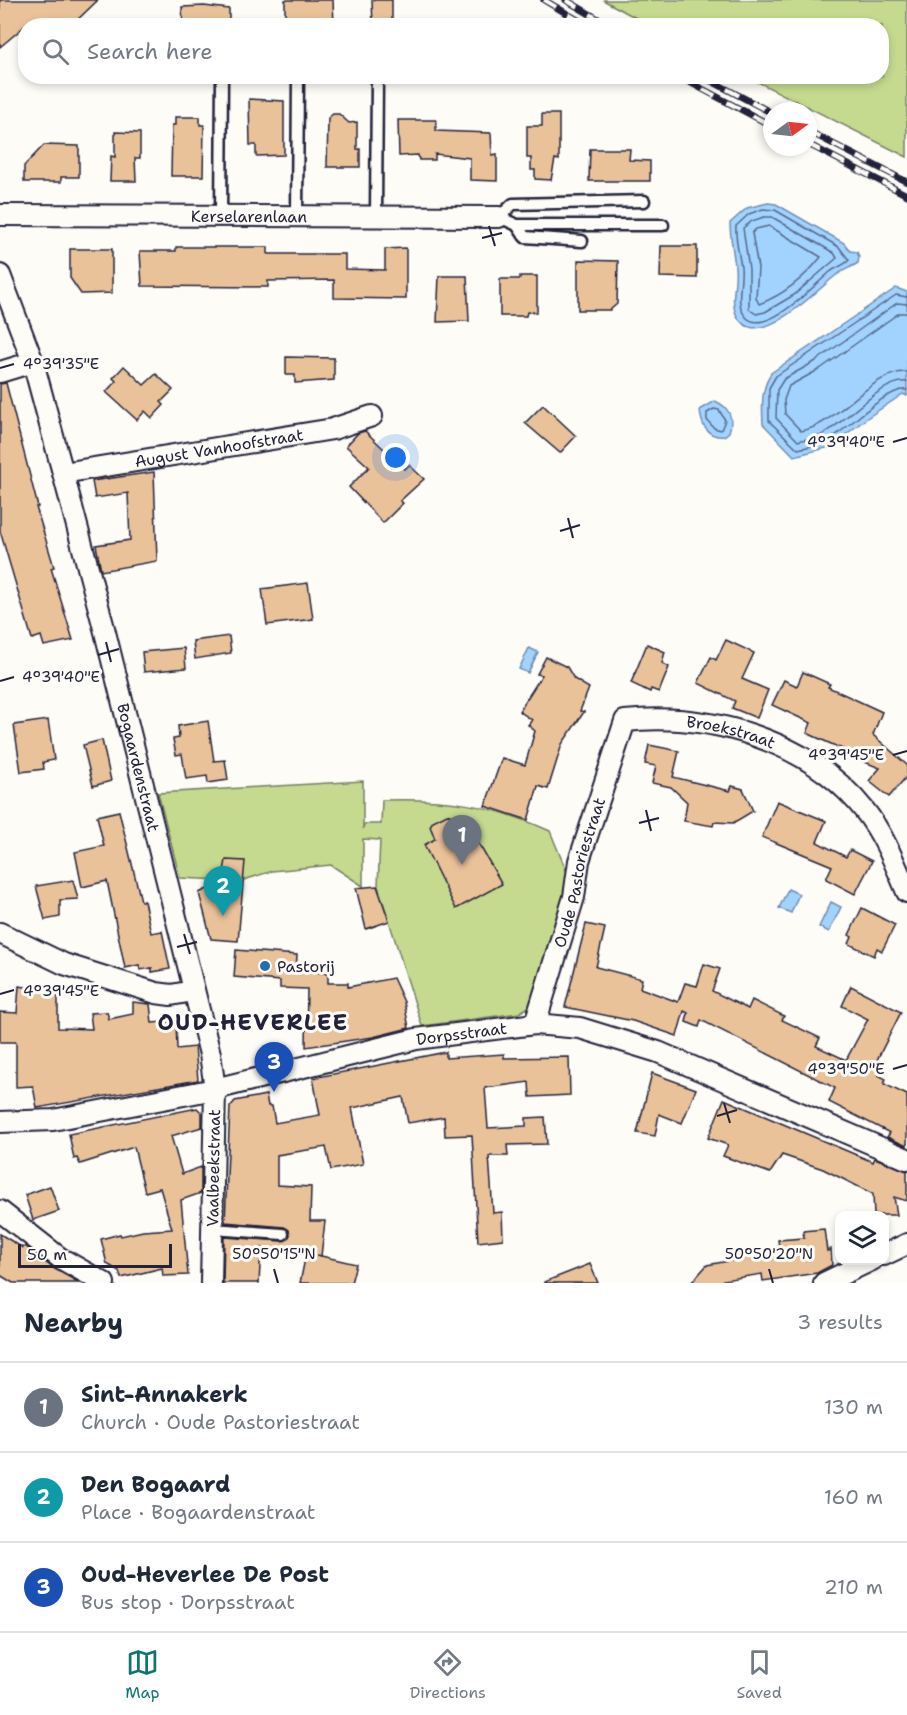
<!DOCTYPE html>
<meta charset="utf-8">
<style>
:root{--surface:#fff;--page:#f6f6f7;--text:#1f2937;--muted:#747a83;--line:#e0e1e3;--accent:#0f766e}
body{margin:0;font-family:"Shantell Sans",sans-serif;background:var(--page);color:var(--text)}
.controls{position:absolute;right:18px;bottom:18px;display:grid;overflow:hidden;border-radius:12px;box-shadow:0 3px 9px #0003}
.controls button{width:54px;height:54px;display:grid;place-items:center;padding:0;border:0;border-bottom:2px solid var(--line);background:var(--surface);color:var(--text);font:30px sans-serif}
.compass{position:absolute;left:763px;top:102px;width:54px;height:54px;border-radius:50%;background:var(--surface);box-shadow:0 3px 9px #0003;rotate:75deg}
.scale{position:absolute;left:18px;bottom:15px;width:154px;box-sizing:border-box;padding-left:6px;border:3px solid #22223b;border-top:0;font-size:16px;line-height:21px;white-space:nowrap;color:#22223b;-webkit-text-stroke:4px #fdfcf7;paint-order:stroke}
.you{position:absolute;left:396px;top:458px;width:21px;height:21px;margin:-15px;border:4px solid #fff;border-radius:50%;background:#1a73e8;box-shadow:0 0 0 9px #1a73e833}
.badge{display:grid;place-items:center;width:39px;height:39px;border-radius:50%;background:var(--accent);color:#fff;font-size:20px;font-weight:700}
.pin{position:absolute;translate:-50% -50px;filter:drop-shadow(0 2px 3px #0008)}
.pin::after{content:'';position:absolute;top:32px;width:21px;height:18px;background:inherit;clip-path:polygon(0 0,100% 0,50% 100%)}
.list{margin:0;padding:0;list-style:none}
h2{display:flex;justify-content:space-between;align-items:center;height:78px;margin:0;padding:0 24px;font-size:26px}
h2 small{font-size:20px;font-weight:400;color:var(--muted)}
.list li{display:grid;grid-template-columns:39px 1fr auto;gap:18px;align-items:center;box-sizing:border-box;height:90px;padding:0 24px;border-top:2px solid var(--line)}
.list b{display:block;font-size:22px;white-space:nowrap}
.list p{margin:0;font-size:20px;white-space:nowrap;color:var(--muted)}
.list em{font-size:20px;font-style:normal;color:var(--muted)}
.icon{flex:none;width:33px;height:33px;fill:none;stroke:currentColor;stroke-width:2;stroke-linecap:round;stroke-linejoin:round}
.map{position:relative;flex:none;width:907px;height:1283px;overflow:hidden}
.search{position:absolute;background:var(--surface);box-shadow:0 3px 9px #0003;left:18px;right:18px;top:18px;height:66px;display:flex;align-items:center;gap:15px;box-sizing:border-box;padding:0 21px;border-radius:24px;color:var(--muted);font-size:22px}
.sheet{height:348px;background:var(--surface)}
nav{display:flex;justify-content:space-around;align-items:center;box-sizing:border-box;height:84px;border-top:2px solid var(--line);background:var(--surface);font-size:16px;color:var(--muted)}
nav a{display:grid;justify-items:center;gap:3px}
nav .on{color:var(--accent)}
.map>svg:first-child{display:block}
.green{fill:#c5da8f;stroke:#747e65;stroke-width:1.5}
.water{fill:#a2d3ff;stroke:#6f8cb1;stroke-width:1.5}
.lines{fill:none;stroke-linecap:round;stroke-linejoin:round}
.shore{stroke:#556989;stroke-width:1.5}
.building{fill:#eac29a;stroke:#22223b;stroke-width:1.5}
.service-casing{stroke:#22223b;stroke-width:15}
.minor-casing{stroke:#22223b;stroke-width:24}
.service{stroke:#fdfcf7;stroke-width:10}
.minor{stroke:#fdfcf7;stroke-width:20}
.rail-casing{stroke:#22223b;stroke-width:7}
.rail{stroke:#fdfcf7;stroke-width:4.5;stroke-dasharray:14;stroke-linecap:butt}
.ticks{fill:none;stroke:#22223b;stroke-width:2}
.poi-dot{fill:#1f6fb2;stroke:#fdfcf7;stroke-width:2}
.labels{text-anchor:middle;stroke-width:6;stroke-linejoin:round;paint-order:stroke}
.street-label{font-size:16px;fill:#22223b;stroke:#fdfcf7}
.poi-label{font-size:16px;fill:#22223b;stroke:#fdfcf7;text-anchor:start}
.district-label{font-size:22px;font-weight:bold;letter-spacing:1.5px;fill:#22223b;stroke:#fdfcf7}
.ticks-label{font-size:15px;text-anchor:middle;fill:#22223b;stroke:#fdfcf7;stroke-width:6;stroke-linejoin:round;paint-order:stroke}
</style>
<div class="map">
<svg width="907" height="1283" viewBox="0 0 907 1283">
<rect width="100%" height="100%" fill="#fdfcf7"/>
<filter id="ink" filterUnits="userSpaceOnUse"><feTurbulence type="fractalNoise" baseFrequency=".0167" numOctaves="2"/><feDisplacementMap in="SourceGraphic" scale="12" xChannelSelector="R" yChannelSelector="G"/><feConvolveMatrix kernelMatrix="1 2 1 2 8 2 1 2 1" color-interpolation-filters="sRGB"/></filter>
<g filter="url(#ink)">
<!-- green -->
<g class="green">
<path d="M603,0H907V157L748,77L882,76V26L649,25Z"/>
<path d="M363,781V829L364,824H381L382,800C446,798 491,804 550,831L573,887L535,1003L519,1013L422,1026L378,886L380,840L363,839V886L331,865L272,871L241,881L180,878L158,793Z"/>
</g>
<!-- water -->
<g class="water">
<path d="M768,203L776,204L844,243L850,251L857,252L859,257L858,263C850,268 841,271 834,277C817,290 754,356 736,314C730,300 737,283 735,268C734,253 730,239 730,223L747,208Z"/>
<path d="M896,288L907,292V396L903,394L867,418L830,447L794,456L763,424C762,405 761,390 771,373Z"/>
<path d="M715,401C729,407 734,418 729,432L724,436C707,438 701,424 700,410Z"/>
<path d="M529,648L538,652L528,673L519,669Z"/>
<path d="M788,889L799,894L791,913L779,908Z"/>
<path d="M831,902L841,907L829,932L819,927Z"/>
</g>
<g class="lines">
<!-- shore -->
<g class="shore">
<path d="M763,209L775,210L839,247L849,260C844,266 836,267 830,272C816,284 765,338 746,317C734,304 743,283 741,267C739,253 735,240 736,226L749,214Z"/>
<path d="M764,217H772L834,253L837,258L794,295L765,312L756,314L749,309V269L743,228L752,221Z"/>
<path d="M769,226L821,257C805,277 783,295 759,304L756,298L758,268L752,233L756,229Z"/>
<path d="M907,297L896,295L776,376L769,388V421L798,449C807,447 821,445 829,440C846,430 889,386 907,390"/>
<path d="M907,304L897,303L816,361L784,379L777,390L776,418L798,441C806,439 818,438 825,433C846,421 883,379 907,382"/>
<path d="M907,313H899L820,369L789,386L784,400L785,414L801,431C837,425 873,370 907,372"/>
<path d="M714,409L719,410L725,420L721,430L714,428L707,420V413Z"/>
</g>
</g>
<!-- building -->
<g class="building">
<path d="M0,0H98L71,26H25L0,47Z"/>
<path d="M285,0H333L334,26H285Z"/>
<path d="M372,0H392V26H373Z"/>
<path d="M204,6L229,9V26H183L182,7Z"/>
<path d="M249,99L284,101V155L256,156V145H250Z"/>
<path d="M333,114H339L349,123L357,122V149H360V167H327L328,118Z"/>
<path d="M542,114H559V160L555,159L551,180L535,179V170H531V158H527V126H542Z"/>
<path d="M175,117H200V125H204L203,176H171L172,125H175Z"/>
<path d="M398,120H436V131L491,133L492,155L497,154V181L470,180V158L435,154V160H419L418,155L399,156Z"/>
<path d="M115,132L140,133V158H135L136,181H110L111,156L115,157Z"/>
<path d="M44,145L79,146V177H61V182H24V166Z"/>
<path d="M590,149H630L629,160L650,161V181H589Z"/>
<path d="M661,246H697V278L660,277Z"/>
<path d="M176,247H268V254H345V269L385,270V249L406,248V299L334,298V280L268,281V287L142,286L140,251H176Z"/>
<path d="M70,249H112V293L81,294L70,278Z"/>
<path d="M578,260L618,261L617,304L610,310H578Z"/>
<path d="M439,276H467L469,321L437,322Z"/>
<path d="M520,276H537V312H527L526,316H500V279H520Z"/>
<path d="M286,357L334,358V380L295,383V375H286Z"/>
<path d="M124,366L144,385L156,374L173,390L161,402L164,405L152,418L145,411L137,420L106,392L116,381L113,378Z"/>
<path d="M6,383L38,507H36L54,567L51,568L73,640L44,646L41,636L32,639L0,531V384Z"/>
<path d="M543,405L576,436L560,453L525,423Z"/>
<path d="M365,431L405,469L409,465L424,479L400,501L403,503L383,523L349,487L369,467L346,446L358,433Z"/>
<path d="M154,472L157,561L101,571L96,545L130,540L128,493L95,498L92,481Z"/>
<path d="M308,583L313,619L267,625L262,589Z"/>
<path d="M229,636L231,653L195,659L193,641Z"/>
<path d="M726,640L754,653L742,679L768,690L757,718L732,708L735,701L698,683L711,657L716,660Z"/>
<path d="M647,644L665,652L662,663L669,667L659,692L651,689L650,692L631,683Z"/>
<path d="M184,648L186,668L144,672L142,652Z"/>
<path d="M546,657L567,667L574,679L589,688L580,711L584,712L562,744L548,789L538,786L528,820L485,806L502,758L525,765L535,731L528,725L532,720L519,711L542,675L537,674Z"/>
<path d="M803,672L830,684L828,687L882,712L873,735L907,765V776L889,797L869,781L880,768L852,757L853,754L807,733L811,723L772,705L784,680L797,686Z"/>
<path d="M48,720L54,760L43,762L44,769L21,772L14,725Z"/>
<path d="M208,721L214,761L225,760L228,780L208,783L207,776L186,779L182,754L176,755L173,739L179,738L178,726Z"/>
<path d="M102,740L111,781L93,786L83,745Z"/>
<path d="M649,745L679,751L673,777L730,791L732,786L743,789L753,811L733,823L714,822L713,826L684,821L687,802L671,787L652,783L656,766L645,764Z"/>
<path d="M777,801L826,821L817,842L846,857L850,850L872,861L855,894L826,879L832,866L762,837Z"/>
<path d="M119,811L141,901H144L151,933L162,931L170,969L152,972V968L140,970L139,965L125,968L107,881L82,887L75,852L104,846L97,816Z"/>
<path d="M447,814L456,818L462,815L502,884L456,909L424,845L435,839L430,826L433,821Z"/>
<path d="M226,860L245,861L238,941L211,939L199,893L222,882Z"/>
<path d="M73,880L78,899L60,900V917L45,920L36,886Z"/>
<path d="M377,886L389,921L366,929L356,888Z"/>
<path d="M862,908L895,925L882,951L877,948L874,956L849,944L852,937L849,935Z"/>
<path d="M586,924L605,928L596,967L642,979L640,988L678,1002L685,983L697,986L704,964L720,969L712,991L748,1009L752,1000L784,1016L782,1020L820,1038L816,1046L846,1060L868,1019L842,1006L851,986L901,1012L877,1060L883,1063L878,1075L886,1079L884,1084L907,1095V1146L887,1137L890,1133L829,1102L835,1088L701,1020L699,1027L686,1022L688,1013L684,1011L677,1036L633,1021L565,1007Z"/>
<path d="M236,950L297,955L296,971L328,973V983H348V987L393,978L404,1002L409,1028L373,1037L306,1047L307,989L280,988V981L234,977Z"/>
<path d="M19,986L58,992V1028L92,1029L90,1013L107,1012L109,1019L133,1014V1002L150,1004L152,1023L176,1021L177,1049L195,1047L198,1080L37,1108L33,1086L16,1087V1042H0V1012L17,1013Z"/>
<path d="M446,1052V1058L504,1054V1058L569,1057L570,1095L530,1097L529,1082L485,1088L488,1128L526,1126V1118L545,1117L547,1144L507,1145L508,1156H489L493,1213L502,1212L503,1239L478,1242L472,1135L445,1136L444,1117L408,1123L403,1097L352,1108L363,1164L331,1170L326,1147L277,1155V1185L311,1187L310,1221H325L321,1256L317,1255L356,1264L351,1283H300L306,1254L261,1248L259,1283H223L224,1237L282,1241L290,1235L289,1230L284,1227L225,1222L230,1107L235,1101L266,1095L268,1106H272L275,1123L320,1115L313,1078Z"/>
<path d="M652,1073L696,1089L682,1123L659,1114L655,1136L637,1133Z"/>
<path d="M724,1099L873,1162L875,1158L907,1171V1201L894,1197L897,1215H874L873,1194L823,1169L782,1155L770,1173L723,1156L728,1145L708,1138Z"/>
<path d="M197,1108L202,1113V1127L171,1136L182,1174L201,1167V1193L181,1200L188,1275L163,1276L162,1268L121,1278L119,1271L107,1264L101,1239L120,1234L121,1236L143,1231L172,1229L160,1188L145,1192L134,1147L80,1164L77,1158L74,1159L69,1134Z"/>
<path d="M50,1186L59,1211L33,1220L25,1195Z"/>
<path d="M824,1229L827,1251L831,1249L832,1265L817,1273L763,1281L762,1274L723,1280L724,1283H691L707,1265L745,1258V1253L779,1247L778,1240L804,1238L803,1231Z"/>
<path d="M0,1234L23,1248L25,1246L53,1268L80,1283H13L0,1275Z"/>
<path d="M590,1264L598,1283H544V1282Z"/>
</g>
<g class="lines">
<!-- service casing -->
<g class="service-casing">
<g id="service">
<path d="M644,201L513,204L499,217L517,225H663"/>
<path d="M221,216L222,76"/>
<path d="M297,216L298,76"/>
<path d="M376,216L377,76"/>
<path d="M517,225L525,237L582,241"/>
<path d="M212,1229L283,1234"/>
</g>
</g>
<!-- minor casing -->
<g class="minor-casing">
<g id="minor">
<path id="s1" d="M0,215L499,217"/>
<path id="s2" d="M0,275L33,362L63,473L105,632L210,1054L215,1089L211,1283"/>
<path d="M0,372L33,362"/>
<path id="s3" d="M63,473L333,429L372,416"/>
<path d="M0,933L64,964L156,993L171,995L193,991"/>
<path id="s4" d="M535,1024L574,897L579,861L625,721C711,712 810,741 865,811C884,835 895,864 907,892"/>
<path id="s5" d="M0,1122L53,1120L215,1089L416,1039L535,1024L580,1028L658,1052L907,1159"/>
<path d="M0,1211L60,1258L104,1283"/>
<path d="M884,1255L907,1244"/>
<path d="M824,1283L872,1260"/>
</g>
</g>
<!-- service -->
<use href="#service" class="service"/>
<!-- minor -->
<use href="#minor" class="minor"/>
<!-- rail casing -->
<g class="rail-casing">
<g id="rail">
<path d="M544,0L588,26"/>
<path d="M566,0L610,26"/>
<path d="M678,76L772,126"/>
<path d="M702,76L772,113"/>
<path d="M808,131L907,182"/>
<path d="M808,144L907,195"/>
</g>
</g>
<!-- rail -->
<use href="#rail" class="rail"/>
</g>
</g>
<!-- ticks -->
<path class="ticks" d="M489,226L495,246M482,238L502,233M0,368L14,364M893,442L907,438M568,518L573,538M560,531L580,525M106,642L111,662M98,655L119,649M0,681L14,677M893,755L907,751M646,810L651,831M639,823L659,818M184,934L190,954M177,947L197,942M0,994L14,990M893,1069L907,1065M724,1103L730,1123M717,1116L737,1110M274,1269L278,1283M769,1269L773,1283"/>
<!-- markers -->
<circle class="poi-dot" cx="265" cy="966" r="6"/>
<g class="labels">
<!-- street labels -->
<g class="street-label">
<text dy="6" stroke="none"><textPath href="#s1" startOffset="249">Kerselarenlaan</textPath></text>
<text dy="6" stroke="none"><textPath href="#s3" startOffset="158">August Vanhoofstraat</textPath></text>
<text dy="6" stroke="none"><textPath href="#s4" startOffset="424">Broekstraat</textPath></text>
<text dy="6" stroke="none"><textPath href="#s2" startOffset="512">Bogaardenstraat</textPath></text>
<text dy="6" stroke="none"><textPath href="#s4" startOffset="158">Oude Pastoriestraat</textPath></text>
<text dy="6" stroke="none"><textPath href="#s5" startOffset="471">Dorpsstraat</textPath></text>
<text transform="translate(213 1168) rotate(-89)" y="6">Vaalbeekstraat</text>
</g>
<!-- poi labels -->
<g class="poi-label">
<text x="277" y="972">Pastorij</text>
</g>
<!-- district labels -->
<g class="district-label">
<text x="253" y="1030">OUD-HEVERLEE</text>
</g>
</g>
<g class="ticks-label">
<text x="61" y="369">4°39'35"E</text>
<text x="846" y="447">4°39'40"E</text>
<text x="61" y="682">4°39'40"E</text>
<text x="846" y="760">4°39'45"E</text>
<text x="61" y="996">4°39'45"E</text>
<text x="846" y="1074">4°39'50"E</text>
<text x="274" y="1259">50°50'15"N</text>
<text x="769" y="1259">50°50'20"N</text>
</g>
</svg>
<div class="controls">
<button><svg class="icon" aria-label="layers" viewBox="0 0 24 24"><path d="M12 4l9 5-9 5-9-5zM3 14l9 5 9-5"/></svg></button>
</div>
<svg class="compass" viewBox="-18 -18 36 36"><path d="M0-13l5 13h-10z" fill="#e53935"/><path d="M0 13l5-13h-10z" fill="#747a83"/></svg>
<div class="scale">50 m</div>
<div class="you"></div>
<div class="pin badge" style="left:462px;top:865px;background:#6b7280">1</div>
<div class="pin badge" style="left:223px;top:916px;background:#0f9aa8">2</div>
<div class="pin badge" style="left:274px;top:1092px;background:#1a4fb4">3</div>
<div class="search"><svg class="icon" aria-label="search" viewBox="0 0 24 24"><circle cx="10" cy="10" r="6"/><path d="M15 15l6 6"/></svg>Search here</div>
</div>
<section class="sheet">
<h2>Nearby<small>3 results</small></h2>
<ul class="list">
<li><span class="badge" style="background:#6b7280">1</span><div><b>Sint-Annakerk</b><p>Church · Oude Pastoriestraat</p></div><em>130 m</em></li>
<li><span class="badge" style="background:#0f9aa8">2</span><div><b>Den Bogaard</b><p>Place · Bogaardenstraat</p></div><em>160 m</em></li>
<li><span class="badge" style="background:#1a4fb4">3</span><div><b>Oud-Heverlee De Post</b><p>Bus stop · Dorpsstraat</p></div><em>210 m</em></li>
</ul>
</section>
<nav>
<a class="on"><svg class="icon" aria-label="map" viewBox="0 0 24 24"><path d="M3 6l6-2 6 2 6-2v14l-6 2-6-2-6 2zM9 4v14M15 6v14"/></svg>Map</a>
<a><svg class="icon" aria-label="directions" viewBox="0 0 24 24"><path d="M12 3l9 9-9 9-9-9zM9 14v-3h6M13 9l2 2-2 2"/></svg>Directions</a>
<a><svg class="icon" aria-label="saved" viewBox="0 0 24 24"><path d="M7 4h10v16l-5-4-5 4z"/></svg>Saved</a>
</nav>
